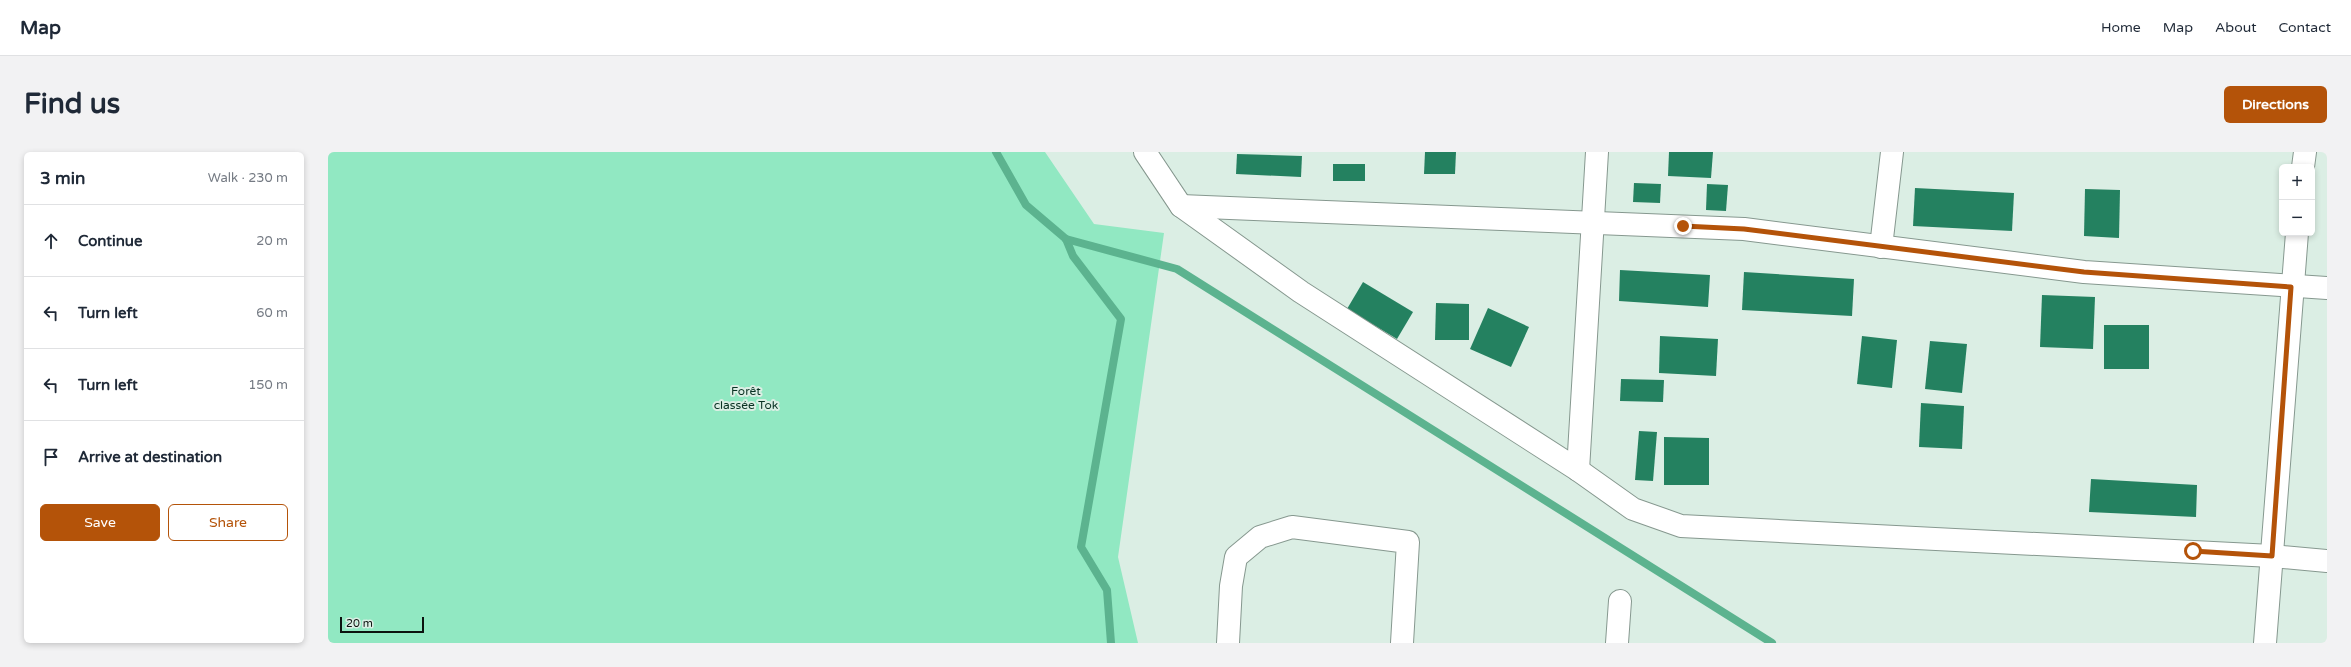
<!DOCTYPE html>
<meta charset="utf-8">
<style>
:root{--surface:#fff;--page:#f2f2f3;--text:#1f2937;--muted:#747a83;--line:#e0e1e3;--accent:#b45309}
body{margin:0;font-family:"Varela Round",sans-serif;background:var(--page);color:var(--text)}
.controls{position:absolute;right:12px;top:12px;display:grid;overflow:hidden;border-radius:6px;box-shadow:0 2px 6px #0003}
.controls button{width:36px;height:36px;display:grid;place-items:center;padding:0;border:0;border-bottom:1px solid var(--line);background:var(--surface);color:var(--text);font:20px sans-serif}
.scale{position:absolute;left:12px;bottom:10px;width:84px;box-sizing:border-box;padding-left:4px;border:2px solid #0c120f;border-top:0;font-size:11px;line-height:14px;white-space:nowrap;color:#0c120f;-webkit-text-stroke:3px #dbeee4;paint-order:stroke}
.stop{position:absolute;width:12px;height:12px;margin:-9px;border:3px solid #b45309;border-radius:50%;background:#fff}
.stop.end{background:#b45309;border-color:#fff;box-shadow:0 1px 4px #0008}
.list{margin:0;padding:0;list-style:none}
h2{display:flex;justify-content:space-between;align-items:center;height:52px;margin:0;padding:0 16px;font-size:17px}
h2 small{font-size:13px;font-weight:400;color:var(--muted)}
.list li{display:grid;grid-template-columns:26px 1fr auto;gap:12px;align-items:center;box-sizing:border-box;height:72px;padding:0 16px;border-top:1px solid var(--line)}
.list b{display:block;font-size:15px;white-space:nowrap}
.list em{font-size:13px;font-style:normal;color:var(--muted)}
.actions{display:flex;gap:8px;padding:12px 16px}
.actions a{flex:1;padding:9px 0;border:1px solid var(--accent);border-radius:6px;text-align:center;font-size:14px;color:var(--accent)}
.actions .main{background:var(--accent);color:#fff}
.icon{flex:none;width:22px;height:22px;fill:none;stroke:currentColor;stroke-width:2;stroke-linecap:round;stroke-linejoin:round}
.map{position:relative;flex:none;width:1999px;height:491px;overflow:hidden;border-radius:6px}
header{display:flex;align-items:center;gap:24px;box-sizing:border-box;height:56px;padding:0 20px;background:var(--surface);border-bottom:1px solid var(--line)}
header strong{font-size:19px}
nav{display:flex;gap:22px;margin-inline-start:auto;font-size:14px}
.intro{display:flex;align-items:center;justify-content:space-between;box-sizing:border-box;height:96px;padding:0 24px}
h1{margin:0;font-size:28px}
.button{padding:10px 18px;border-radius:6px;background:var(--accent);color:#fff;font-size:14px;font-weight:700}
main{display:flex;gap:24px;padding:0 24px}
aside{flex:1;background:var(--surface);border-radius:6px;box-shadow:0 2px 6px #0003}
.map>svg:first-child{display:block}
.green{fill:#91e8c2}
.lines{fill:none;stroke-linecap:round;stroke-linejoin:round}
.stream{stroke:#5cb38f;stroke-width:8}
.building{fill:#248160}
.minor-casing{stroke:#86988f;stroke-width:24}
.minor{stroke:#fff;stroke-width:22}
.route{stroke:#b45309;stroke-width:5}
.labels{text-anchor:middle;stroke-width:4;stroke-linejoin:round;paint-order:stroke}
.park-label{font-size:12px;fill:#093223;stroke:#dbeee4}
</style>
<header>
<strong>Map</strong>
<nav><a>Home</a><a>Map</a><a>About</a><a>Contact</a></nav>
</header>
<div class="intro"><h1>Find us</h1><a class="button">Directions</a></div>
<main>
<aside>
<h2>3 min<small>Walk · 230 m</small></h2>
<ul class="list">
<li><svg class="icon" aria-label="ahead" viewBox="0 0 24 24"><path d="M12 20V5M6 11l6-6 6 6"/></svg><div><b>Continue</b></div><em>20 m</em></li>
<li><svg class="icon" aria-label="left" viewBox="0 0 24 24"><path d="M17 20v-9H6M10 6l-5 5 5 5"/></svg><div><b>Turn left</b></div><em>60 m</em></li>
<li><svg class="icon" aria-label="left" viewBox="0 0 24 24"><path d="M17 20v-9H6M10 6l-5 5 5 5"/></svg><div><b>Turn left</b></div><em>150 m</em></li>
<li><svg class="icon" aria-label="arrive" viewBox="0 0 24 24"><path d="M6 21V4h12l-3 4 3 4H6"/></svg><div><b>Arrive at destination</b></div></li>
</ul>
<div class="actions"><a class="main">Save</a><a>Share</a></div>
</aside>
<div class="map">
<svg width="1999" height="491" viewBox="0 0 1999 491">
<rect width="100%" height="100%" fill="#dbeee4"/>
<!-- green -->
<path class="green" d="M0,0H717L766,72L836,81L790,405L810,491H0Z"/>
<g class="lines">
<!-- stream -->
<g class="stream">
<path d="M668,0L698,53L738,87L745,104L793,167L753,395L779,438L783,491"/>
<path d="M738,87L849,117L1444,491"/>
</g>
</g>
<!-- building -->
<g class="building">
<path d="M1097,0H1128L1127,22H1096Z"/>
<path d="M1341,0H1385L1383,26L1340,24Z"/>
<path d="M909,2L974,4L973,25L908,22Z"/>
<rect x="1005" y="12" width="32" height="17"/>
<path d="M1306,31L1333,32L1332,51L1305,50Z"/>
<path d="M1379,32L1400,33L1398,59L1378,58Z"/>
<path d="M1587,36L1686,41L1684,79L1585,74Z"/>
<path d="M1757,37L1792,38L1791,86L1756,84Z"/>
<path d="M1292,118L1382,123L1380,155L1291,149Z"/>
<path d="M1416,120L1526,127L1524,164L1414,158Z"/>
<path d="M1035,130L1085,160L1069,187L1019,157Z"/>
<path d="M1714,143L1767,145L1765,197L1712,195Z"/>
<path d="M1108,151L1141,152V188H1107Z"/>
<path d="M1160,156L1201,175L1183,215L1142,197Z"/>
<rect x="1776" y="173" width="45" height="44"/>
<path d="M1332,184L1390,187L1388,224L1331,221Z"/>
<path d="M1534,184L1569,188L1564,236L1529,232Z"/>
<path d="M1602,189L1639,192L1634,241L1597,237Z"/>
<path d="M1293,227L1336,228L1335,250L1292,249Z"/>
<path d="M1593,251L1636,254L1634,297L1591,295Z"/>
<path d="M1311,279L1329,280L1325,329L1307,328Z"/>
<path d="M1336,285L1381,286V333H1336Z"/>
<path d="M1763,327L1869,333L1868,365L1761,360Z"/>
</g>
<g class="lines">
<!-- minor casing -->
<g class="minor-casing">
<g id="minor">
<path d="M817,0L853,54L973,140L1250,318L1305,357L1353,374L1944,404L1999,409"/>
<path d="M1975,15L1977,0"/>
<path d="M853,54L1416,77L1756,120L1999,136"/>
<path d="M1553,95L1564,0"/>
<path d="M1250,318L1269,0"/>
<path d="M900,491L903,434L908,405L932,385L964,375L1080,390L1074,491"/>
<path d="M1289,491L1292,449"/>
<path d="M1937,491L1969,81"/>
</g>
</g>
<!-- minor -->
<use href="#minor" class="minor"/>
</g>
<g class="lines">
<!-- route -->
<path class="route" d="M1355,74L1416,77L1756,120L1963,135L1944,404L1865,399"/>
</g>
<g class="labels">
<!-- park labels -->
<g class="park-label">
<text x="418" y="243">Forêt<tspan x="418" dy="14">classée Tok</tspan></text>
</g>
</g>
</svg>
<div class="controls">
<button>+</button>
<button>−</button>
</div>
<div class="scale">20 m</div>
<div class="stop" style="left:1865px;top:399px"></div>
<div class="stop end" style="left:1355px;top:74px"></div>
</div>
</main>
